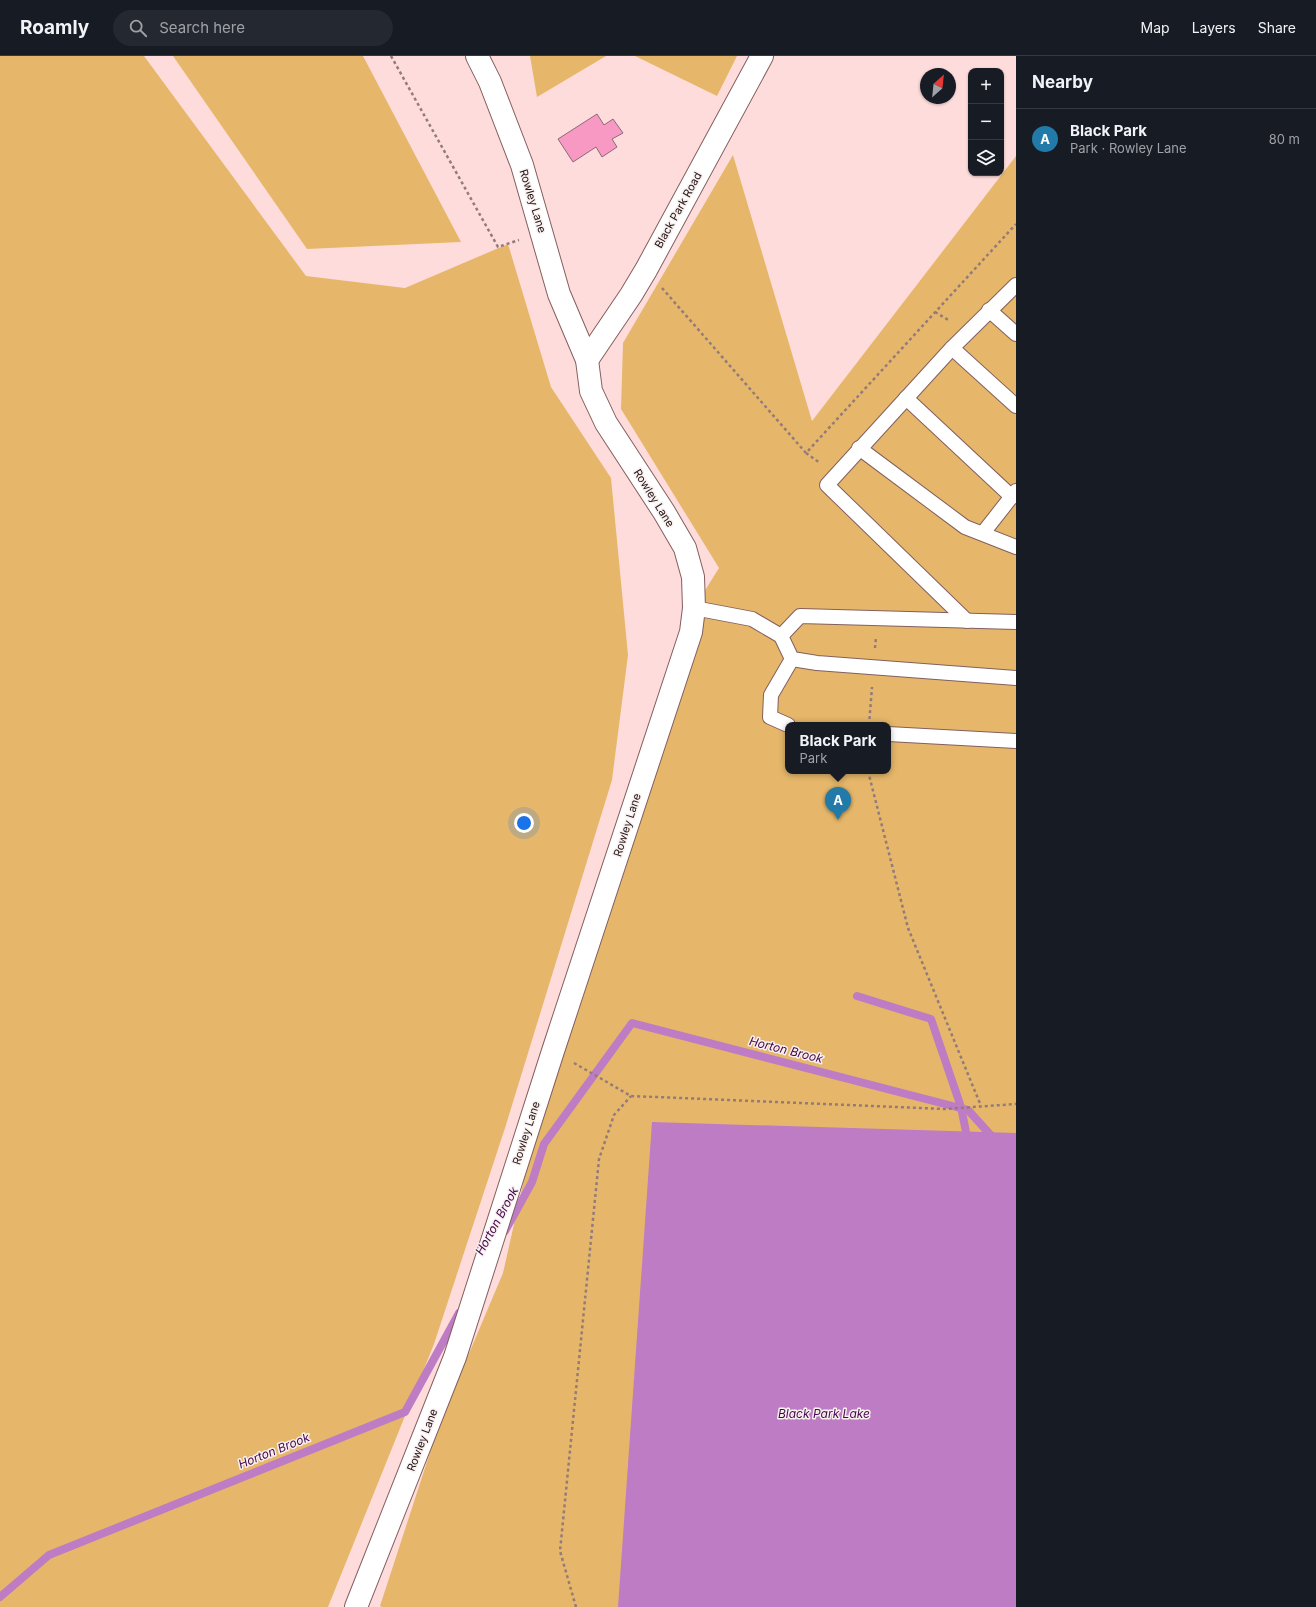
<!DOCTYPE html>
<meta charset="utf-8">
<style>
:root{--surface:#171b24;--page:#242831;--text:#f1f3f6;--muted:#9ea1a6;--line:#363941;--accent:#227aa9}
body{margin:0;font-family:Inter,sans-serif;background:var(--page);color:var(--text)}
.controls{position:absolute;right:12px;top:12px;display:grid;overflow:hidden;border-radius:8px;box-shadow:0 1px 3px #0004}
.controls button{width:36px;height:36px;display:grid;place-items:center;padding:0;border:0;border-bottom:1px solid var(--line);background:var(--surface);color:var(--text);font:20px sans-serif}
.compass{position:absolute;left:920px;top:12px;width:36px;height:36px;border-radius:50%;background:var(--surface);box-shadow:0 1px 3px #0004;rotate:27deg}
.you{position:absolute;left:524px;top:767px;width:14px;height:14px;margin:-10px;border:3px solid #fff;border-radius:50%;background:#1a73e8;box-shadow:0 0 0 6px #1a73e833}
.badge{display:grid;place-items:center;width:26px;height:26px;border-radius:50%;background:var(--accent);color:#fff;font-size:13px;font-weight:700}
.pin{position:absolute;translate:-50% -33px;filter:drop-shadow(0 1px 2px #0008)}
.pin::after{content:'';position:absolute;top:21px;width:14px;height:12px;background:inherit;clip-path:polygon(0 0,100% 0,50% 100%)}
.popup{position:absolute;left:785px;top:666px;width:106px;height:52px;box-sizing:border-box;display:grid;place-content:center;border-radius:8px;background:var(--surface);filter:drop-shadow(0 1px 3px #0005);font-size:13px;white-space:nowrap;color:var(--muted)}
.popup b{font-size:15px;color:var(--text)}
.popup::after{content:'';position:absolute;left:50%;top:100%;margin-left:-8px;border:8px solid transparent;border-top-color:var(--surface)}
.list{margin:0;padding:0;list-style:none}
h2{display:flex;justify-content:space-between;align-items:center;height:52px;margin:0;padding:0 16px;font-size:17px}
h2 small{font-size:13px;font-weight:400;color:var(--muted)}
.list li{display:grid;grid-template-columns:26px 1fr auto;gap:12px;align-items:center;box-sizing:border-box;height:60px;padding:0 16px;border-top:1px solid var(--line)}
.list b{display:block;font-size:15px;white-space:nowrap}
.list p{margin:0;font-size:13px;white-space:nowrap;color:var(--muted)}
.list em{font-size:13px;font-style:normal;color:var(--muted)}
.icon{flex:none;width:22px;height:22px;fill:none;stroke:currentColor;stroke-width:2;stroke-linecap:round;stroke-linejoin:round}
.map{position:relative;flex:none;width:1016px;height:1551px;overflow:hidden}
header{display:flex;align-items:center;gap:24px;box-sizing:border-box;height:56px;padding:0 20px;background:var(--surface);border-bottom:1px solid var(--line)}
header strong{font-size:19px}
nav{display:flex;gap:22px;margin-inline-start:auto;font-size:14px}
.search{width:280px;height:36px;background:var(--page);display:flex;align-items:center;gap:10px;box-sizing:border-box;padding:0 14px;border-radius:22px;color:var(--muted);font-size:15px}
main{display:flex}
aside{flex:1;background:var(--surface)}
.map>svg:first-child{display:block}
.green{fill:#e6b76a;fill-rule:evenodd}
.water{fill:#bd7cc3}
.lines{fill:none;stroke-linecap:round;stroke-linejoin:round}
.stream{stroke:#bd7cc3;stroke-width:8}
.building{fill:#f899c3;stroke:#8b6a78}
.lane-casing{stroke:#835f5e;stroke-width:16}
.street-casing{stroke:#835f5e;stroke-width:24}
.path{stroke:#937b7a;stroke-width:2.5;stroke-dasharray:3 3;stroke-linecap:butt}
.lane{stroke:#fff;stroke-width:14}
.street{stroke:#fff;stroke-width:22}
.labels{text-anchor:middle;stroke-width:3;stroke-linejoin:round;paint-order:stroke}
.street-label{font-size:11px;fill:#211313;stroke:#f9f0f0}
.water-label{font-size:12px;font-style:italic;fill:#44074b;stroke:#f9f0f0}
</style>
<header>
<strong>Roamly</strong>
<div class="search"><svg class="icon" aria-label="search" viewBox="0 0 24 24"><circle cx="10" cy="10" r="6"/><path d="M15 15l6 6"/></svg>Search here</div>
<nav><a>Map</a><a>Layers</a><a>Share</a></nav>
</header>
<main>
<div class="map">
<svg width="1016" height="1551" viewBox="0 0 1016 1551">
<rect width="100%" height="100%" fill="#fedcdb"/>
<!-- green -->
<g class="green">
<path d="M0,0H144L306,220L405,232L508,188L551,331L611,422L628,599L612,724L505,1072L434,1288L328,1551H0Z"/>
<path d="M173,0H363L461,186L307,193Z"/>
<path d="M530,0H606L537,41Z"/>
<path d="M635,0H737L717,40Z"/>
<path d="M733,99L812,365L1016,100V1551H382L380,1550L440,1366L503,1217L553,995L694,552L719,512L621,353L623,287ZM788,669H888V715H788Z"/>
</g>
<!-- water -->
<path class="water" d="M652,1066L1016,1077V1551H618Z"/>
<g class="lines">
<!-- stream -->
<g class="stream">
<path d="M857,940L931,963L961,1051L966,1076"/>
<path d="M505,1175L532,1126L544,1088L632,967L968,1054L996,1085"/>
<path d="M0,1541L49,1499L405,1356L459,1257"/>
</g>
</g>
<!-- building -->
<path class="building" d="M597,58L604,69L613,63L623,77L612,83L617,91L602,101L596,91L573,106L558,83Z"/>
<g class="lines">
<!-- lane casing -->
<g class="lane-casing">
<g id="lane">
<path d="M989,254L1016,278"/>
<path d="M952,292L1016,350"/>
<path d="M906,342L1012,441"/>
<path d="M859,392L965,471L1016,491"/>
<path d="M983,477L1016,435"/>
<path d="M694,552L752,563L781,580L792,603L817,607L1016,622"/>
<path d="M967,565L827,429L952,292L1016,229"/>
<path d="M781,580L800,560L1016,566"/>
<path d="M788,669L770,661L771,639L792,603"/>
<path d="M888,678L1016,685"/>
</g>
</g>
<!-- street casing -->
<g class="street-casing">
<g id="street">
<path d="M587,304L631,239L646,214L762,0"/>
<path d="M356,1551L455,1301L553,995L691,576L694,552L693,521L685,492L664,456L606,367L591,335L587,304L559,238L522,109L490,26L477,0"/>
</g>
</g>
<!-- path -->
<g class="path">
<path d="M391,0L498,191L519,184"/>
<path d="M662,232L806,397L1016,168"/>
<path d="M935,256L950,265"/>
<path d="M806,397L820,407"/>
<path d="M875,592L876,581"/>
<path d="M869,669L872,631"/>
<path d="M868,715L908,872L981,1050"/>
<path d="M574,1007L631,1040L945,1053L1016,1048"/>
<path d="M576,1551L560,1495L599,1103L614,1059L631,1040"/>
</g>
<!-- lane -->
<use href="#lane" class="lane"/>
<!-- street -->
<use href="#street" class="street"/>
</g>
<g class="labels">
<!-- street labels -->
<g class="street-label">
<text transform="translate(533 145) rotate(73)" y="4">Rowley Lane</text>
<text transform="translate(678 154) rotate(-61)" y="4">Black Park Road</text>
<text transform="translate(654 442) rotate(58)" y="4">Rowley Lane</text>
<text transform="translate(627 769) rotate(-72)" y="4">Rowley Lane</text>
<text transform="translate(526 1077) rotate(-72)" y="4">Rowley Lane</text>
<text transform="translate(422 1384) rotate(-69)" y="4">Rowley Lane</text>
</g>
<!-- water labels -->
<g class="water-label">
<text transform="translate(786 994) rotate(14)" y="4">Horton Brook</text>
<text transform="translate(497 1165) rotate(-61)" y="4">Horton Brook</text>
<text x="824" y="1362">Black Park Lake</text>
<text transform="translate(274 1395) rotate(-22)" y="4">Horton Brook</text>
</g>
</g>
</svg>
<div class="controls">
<button>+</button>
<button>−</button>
<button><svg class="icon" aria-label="layers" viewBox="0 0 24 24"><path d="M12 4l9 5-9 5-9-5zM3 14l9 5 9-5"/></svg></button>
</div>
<svg class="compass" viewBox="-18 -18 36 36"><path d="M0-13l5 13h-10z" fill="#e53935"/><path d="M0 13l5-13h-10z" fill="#9ea1a6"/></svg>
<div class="you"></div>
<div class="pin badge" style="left:838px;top:764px">A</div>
<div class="popup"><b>Black Park</b>Park</div>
</div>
<aside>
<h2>Nearby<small></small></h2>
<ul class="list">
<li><span class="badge">A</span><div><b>Black Park</b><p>Park · Rowley Lane</p></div><em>80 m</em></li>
</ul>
</aside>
</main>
